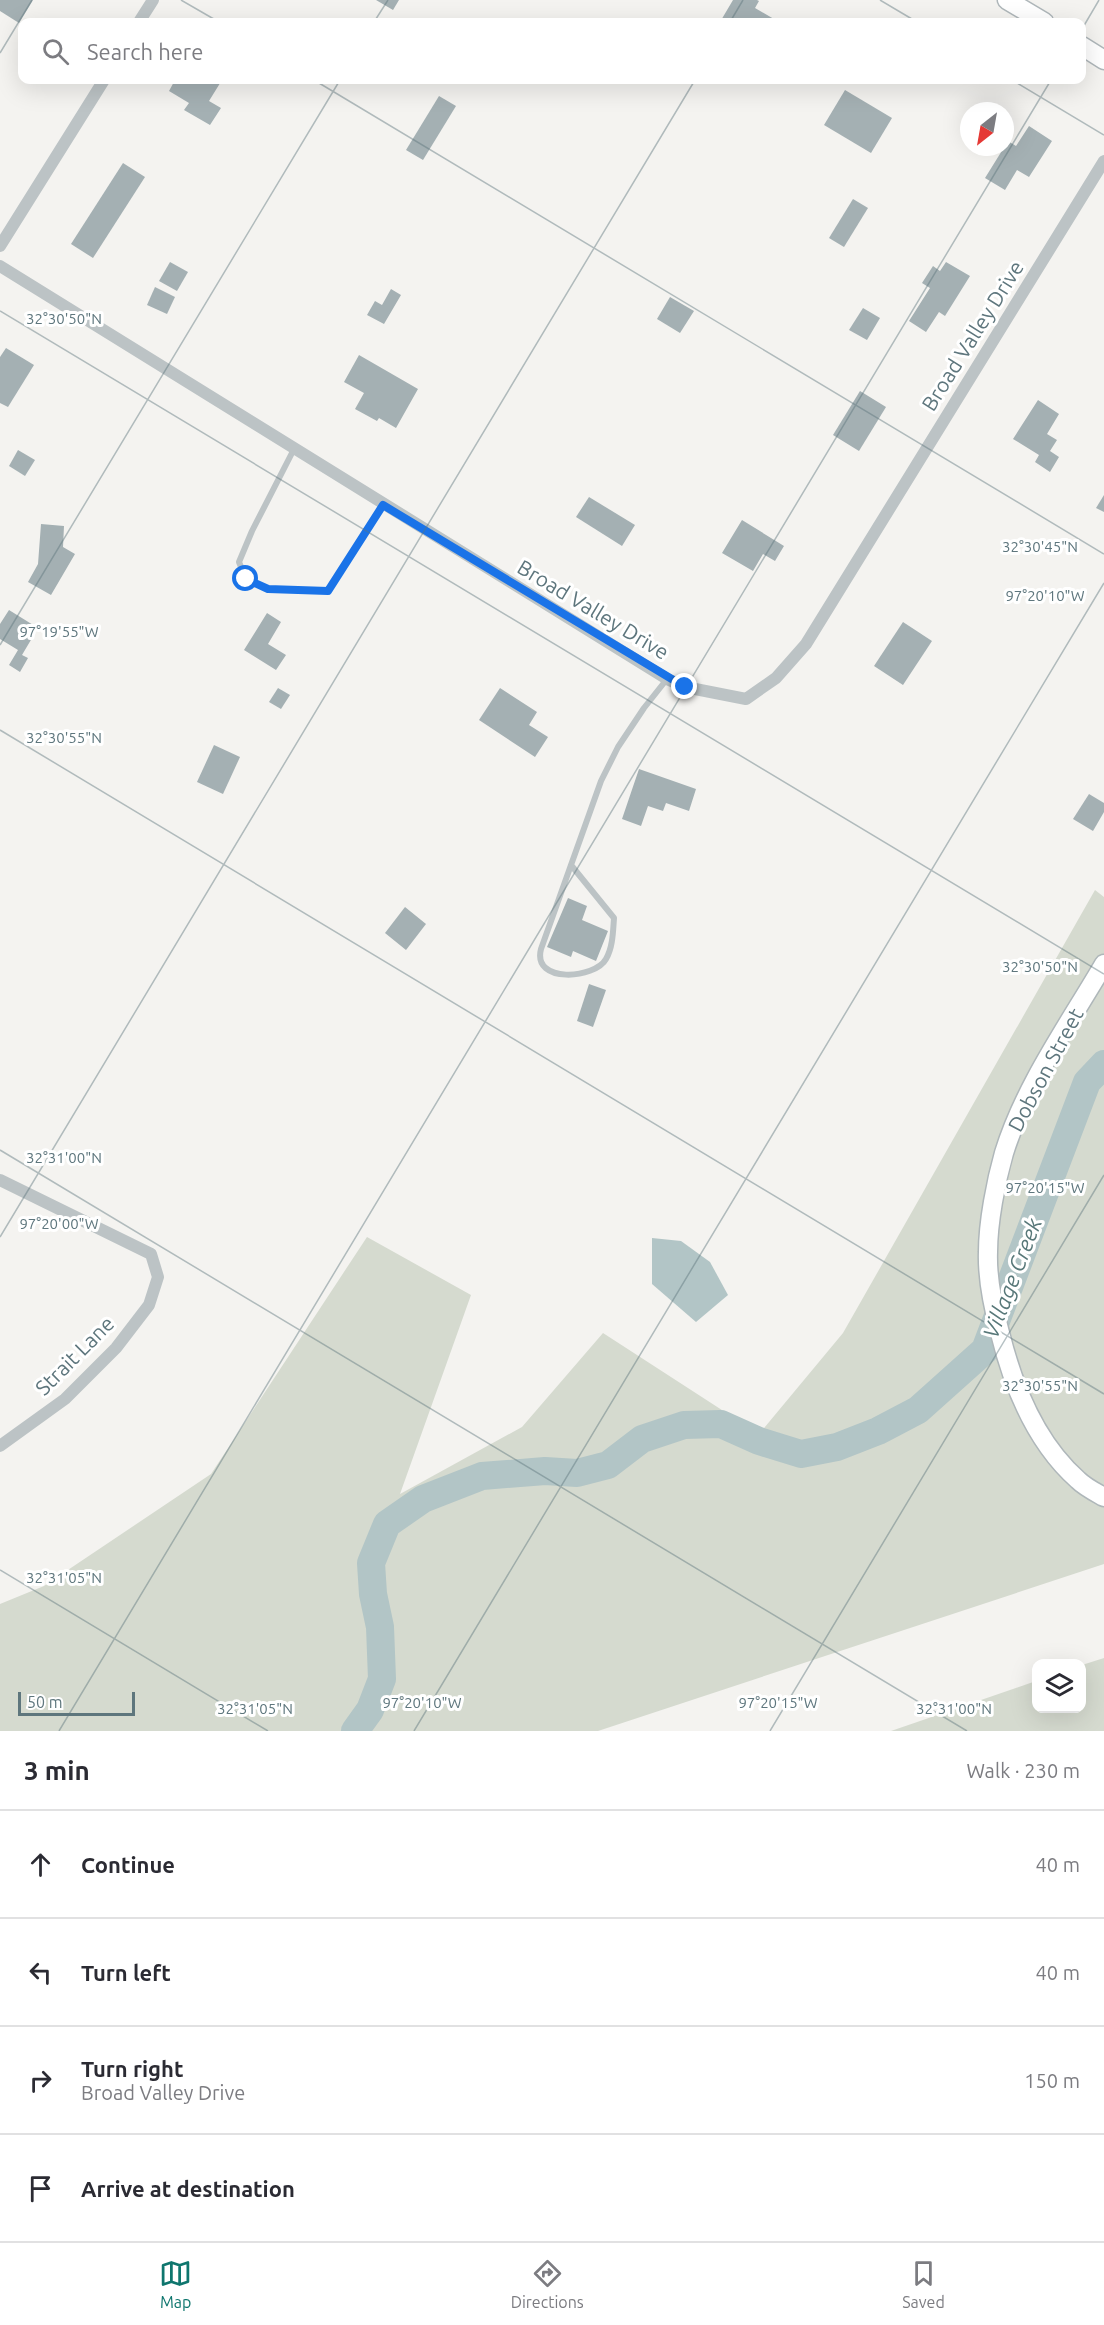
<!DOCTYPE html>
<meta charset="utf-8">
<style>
:root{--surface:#fff;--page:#f7f7f7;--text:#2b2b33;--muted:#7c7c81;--line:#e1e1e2;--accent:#0f766e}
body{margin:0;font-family:Ubuntu,sans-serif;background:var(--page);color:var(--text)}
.controls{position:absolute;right:18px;bottom:18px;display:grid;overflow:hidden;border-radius:12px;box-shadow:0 6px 24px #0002}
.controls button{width:54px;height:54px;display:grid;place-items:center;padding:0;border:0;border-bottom:2px solid var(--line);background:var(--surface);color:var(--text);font:30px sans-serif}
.compass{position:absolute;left:960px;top:102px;width:54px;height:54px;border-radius:50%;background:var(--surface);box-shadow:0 6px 24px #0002;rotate:211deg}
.scale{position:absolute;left:18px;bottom:15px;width:117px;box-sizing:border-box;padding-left:6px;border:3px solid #5e767d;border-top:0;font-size:16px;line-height:21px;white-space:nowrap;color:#5e767d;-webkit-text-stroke:4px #fff;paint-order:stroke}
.stop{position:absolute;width:18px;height:18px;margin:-14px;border:4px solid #1a73e8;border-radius:50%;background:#fff}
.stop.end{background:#1a73e8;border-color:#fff;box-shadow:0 2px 6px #0008}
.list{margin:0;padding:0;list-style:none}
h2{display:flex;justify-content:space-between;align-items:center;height:78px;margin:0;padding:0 24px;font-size:26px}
h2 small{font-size:20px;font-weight:400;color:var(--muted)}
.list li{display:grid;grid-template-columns:39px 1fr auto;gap:18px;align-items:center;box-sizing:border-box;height:108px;padding:0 24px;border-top:2px solid var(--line)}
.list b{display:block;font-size:22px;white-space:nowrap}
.list p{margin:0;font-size:20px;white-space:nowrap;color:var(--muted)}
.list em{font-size:20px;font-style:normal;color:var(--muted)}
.icon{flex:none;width:33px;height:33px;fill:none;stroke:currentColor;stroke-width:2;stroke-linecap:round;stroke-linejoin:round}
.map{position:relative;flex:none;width:1104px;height:1731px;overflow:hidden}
.search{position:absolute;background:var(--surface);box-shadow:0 6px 24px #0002;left:18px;right:18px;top:18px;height:66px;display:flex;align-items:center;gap:15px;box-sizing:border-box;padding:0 21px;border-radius:12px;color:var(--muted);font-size:22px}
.sheet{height:510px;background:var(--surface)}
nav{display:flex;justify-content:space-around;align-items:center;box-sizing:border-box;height:84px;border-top:2px solid var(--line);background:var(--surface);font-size:16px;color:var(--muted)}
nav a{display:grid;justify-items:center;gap:3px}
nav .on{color:var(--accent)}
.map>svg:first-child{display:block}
.green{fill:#d5dacf}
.water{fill:#b2c5c6}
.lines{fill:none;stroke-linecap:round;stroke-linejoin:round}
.river{stroke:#b2c5c6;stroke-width:28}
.building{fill:#a4b0b3}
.secondary-casing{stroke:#afb7ba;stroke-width:21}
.lane{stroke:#bcc3c5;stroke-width:6}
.street{stroke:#bcc3c5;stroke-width:12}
.secondary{stroke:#fff;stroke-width:18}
.route{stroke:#1a73e8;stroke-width:8}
.ticks{fill:none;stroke:#5e767d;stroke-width:1.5;stroke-opacity:0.45}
.labels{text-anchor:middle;stroke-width:6;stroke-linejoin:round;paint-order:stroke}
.street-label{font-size:21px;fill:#5e767d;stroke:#fff}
.water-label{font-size:22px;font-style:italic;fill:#587879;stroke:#fff}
.ticks-label{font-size:15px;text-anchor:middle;fill:#5e767d;stroke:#fff;stroke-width:6;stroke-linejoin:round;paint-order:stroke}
</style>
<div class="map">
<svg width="1104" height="1731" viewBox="0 0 1104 1731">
<rect width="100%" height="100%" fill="#f4f3f0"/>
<!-- green -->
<g class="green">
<path d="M1095,890L1104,897V1564L598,1731H0V1604L44,1586L211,1474L367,1237L471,1295L400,1494L522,1427L603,1333L759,1434L843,1333Z"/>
<path d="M1104,1658V1731H891L1036,1681V1708H1082V1665Z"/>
</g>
<!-- water -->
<path class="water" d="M652,1238L681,1241L710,1262L728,1295L696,1322L652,1284Z"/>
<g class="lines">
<!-- river -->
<path class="river" d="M355,1731L370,1710L382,1679L380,1627L373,1594L371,1563L387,1524L423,1499L482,1476L545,1471L577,1473L608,1465L642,1439L684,1425L721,1424L759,1441L801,1454L837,1447L878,1431L918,1410L985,1350L1087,1082L1104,1064"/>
</g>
<!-- building -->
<g class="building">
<path d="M0,0H33L19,23L0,11Z"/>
<path d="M376,0H399L393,10Z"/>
<path d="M733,0H757L759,1L755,8L779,22H720Z"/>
<path d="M175,80H222L209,101L221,108L210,125L184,110L189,103L169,91Z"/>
<path d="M845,90L892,118L871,153L824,125Z"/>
<path d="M439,96L456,106L423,160L406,150Z"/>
<path d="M1029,126L1052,141L1029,177L1017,170L1005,190L985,178L1008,141L1016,146Z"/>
<path d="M123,163L145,177L93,258L71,244Z"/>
<path d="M853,199L868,208L844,247L829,238Z"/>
<path d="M170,262L188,272L177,291L159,281Z"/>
<path d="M946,262L970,276L945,316L939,312L926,332L909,321L930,288L922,283L933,266L940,271Z"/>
<path d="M155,287L175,297L167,314L147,305Z"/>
<path d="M391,289L401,295L384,324L367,315L375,301L382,305Z"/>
<path d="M670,297L694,311L680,333L657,319Z"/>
<path d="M863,308L880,318L867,340L849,330Z"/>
<path d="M6,348L34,365L8,407L0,403V357Z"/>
<path d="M359,355L418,389L396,428L379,418L377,421L355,409L364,393L344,382Z"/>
<path d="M860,391L886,407L859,451L833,435Z"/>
<path d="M1038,400L1059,414L1047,434L1057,440L1050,451L1059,457L1050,472L1035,462L1039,455L1013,439Z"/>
<path d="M18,450L35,460L25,476L9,466Z"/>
<path d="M1104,495V512L1096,508Z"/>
<path d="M589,497L635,525L622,546L576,517Z"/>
<path d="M742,520L784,546L775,561L763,554L753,571L722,553Z"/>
<path d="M41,524L64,526L63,547L75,554L51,595L28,582L38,564Z"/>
<path d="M9,610L38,628L22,655L28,658L20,672L9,665L18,650L0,639V624Z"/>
<path d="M267,613L281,622L268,644L286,655L276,670L244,650Z"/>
<path d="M903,622L932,641L903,685L874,666Z"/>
<path d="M278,688L290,695L281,709L269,702Z"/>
<path d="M500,688L537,712L529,725L548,737L535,757L479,720Z"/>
<path d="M214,745L240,757L223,794L197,782Z"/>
<path d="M639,769L696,789L689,811L666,803L663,811L648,806L641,826L622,819Z"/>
<path d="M1089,794L1104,803V812L1093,831L1073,819Z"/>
<path d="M568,898L587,906L582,920L608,931L596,961L573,951L571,957L547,947Z"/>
<path d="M405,907L426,924L406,950L385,933Z"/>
<path d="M589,984L606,990L593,1027L577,1021Z"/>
</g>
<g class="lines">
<!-- secondary casing -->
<g class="secondary-casing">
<g id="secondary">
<path d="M1007,0L1044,22"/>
<path d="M1082,46L1104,60"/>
<path d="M1104,964C1069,1024 1025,1085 1004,1153C996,1181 988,1222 988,1252C987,1279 993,1307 1000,1333C1013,1386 1035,1442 1078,1480C1085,1487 1095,1492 1104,1497"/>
</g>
</g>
<!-- lane -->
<g class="lane">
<path d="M294,449L252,531L239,562L246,579L268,589L328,591L383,505"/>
<path d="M571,865L614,918C613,931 613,947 606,959C595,979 532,984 541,949L601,781L618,747L644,708L667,679"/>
</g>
<!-- street -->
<g class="street">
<path d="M139,22L153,0"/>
<path d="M0,246L104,80"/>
<path d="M0,266L667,679L685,687L746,699L776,678L806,644L1104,161"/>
<path d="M0,1180L151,1254L158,1277L149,1305L116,1348L65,1399L0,1446"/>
</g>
<!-- secondary -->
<use href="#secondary" class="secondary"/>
</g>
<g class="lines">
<!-- route -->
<path class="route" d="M246,579L268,589L328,591L383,505L685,687"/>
</g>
<!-- ticks -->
<path class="ticks" d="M181,0L219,22M880,0L917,22M374,22L388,0M730,22L743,0M1082,29L1099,0M0,53L32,0M314,80L1104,554M1012,80L1104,135M0,311L1104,974M0,645L340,80M0,730L1104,1394M0,1150L967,1731M0,1237L695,80M0,1570L268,1731M59,1731L1051,80M414,1731L1104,583M770,1731L1104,1175"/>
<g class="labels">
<!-- street labels -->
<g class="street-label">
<text transform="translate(973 336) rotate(-58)" y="7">Broad Valley Drive</text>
<text transform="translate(593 610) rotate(31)" y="7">Broad Valley Drive</text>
<text transform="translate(1046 1070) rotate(-62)" y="7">Dobson Street</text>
<text transform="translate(75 1356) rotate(-45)" y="7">Strait Lane</text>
</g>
<!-- water labels -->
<g class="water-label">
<text transform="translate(1012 1278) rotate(-69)" y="8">Village Creek</text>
</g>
</g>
<g class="ticks-label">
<text x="64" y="324">32°30'50"N</text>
<text x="1040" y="552">32°30'45"N</text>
<text x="1045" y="601">97°20'10"W</text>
<text x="59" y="637">97°19'55"W</text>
<text x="64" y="743">32°30'55"N</text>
<text x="1040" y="972">32°30'50"N</text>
<text x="64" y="1163">32°31'00"N</text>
<text x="1045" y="1193">97°20'15"W</text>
<text x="59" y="1229">97°20'00"W</text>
<text x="1040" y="1391">32°30'55"N</text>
<text x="64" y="1583">32°31'05"N</text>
<text x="422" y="1708">97°20'10"W</text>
<text x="778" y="1708">97°20'15"W</text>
<text x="255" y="1714">32°31'05"N</text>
<text x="954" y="1714">32°31'00"N</text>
</g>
</svg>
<div class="controls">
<button><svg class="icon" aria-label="layers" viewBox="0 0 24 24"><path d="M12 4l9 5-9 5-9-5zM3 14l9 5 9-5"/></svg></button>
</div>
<svg class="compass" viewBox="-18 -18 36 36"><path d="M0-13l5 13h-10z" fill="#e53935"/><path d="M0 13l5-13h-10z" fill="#7c7c81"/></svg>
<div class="scale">50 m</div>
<div class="stop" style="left:246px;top:579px"></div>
<div class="stop end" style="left:685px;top:687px"></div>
<div class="search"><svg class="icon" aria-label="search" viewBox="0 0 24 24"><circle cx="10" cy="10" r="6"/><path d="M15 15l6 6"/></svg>Search here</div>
</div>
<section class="sheet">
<h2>3 min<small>Walk · 230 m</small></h2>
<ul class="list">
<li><svg class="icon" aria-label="ahead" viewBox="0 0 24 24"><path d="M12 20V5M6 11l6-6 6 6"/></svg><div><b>Continue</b></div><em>40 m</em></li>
<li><svg class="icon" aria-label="left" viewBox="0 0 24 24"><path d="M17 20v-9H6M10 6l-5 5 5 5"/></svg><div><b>Turn left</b></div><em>40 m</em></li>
<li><svg class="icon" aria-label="right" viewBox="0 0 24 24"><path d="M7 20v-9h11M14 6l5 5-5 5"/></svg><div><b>Turn right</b><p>Broad Valley Drive</p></div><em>150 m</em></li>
<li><svg class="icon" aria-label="arrive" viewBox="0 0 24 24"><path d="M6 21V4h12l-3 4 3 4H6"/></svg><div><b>Arrive at destination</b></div></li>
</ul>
</section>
<nav>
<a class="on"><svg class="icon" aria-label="map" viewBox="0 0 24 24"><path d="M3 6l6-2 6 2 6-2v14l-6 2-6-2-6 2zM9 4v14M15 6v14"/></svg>Map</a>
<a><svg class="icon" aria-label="directions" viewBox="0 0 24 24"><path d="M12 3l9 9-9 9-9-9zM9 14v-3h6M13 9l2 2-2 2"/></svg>Directions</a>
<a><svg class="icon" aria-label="saved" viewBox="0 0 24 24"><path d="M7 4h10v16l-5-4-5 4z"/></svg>Saved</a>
</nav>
